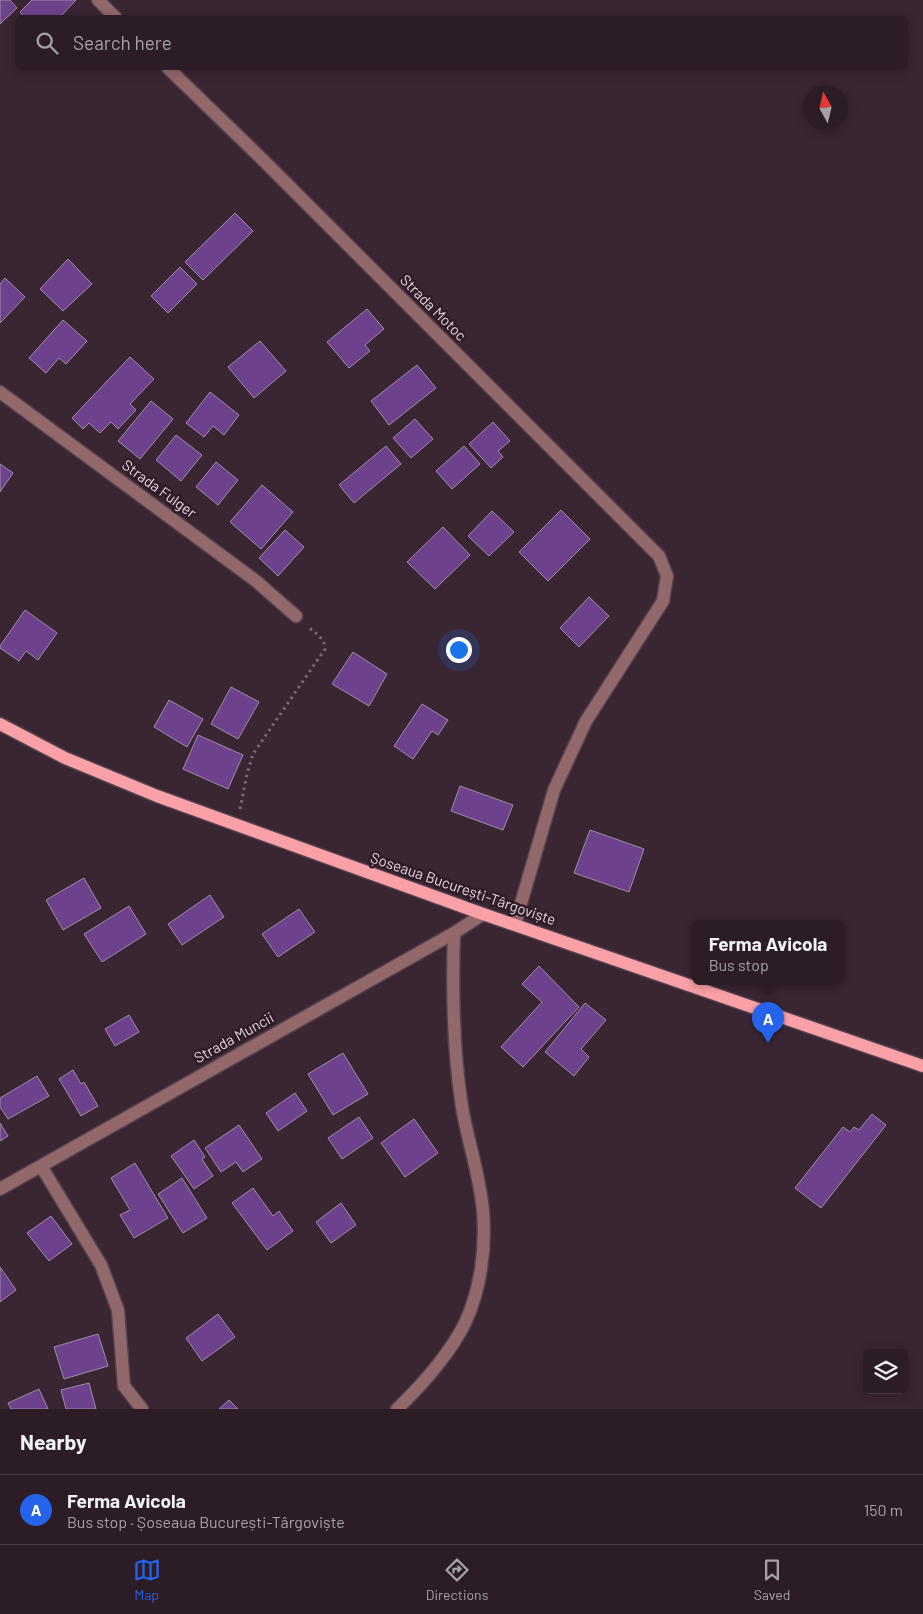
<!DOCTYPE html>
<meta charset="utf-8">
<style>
:root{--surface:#2c1c26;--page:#34252e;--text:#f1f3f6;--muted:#a6a1a7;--line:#483a43;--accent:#2563eb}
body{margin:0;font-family:Barlow,sans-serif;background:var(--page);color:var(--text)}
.controls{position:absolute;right:15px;bottom:15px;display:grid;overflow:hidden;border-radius:8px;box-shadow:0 2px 12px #0003}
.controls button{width:45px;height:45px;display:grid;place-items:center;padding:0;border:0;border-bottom:1px solid var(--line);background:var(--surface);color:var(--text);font:25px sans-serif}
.compass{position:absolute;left:803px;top:85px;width:45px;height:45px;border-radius:50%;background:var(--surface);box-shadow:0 2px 12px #0003;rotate:352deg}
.you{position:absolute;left:458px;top:649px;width:18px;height:18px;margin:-12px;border:4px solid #fff;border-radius:50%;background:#1a73e8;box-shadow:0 0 0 8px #1a73e833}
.badge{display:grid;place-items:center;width:32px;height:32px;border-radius:50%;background:var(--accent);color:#fff;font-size:16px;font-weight:700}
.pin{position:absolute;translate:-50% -41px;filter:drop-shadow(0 1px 2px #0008)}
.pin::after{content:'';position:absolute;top:26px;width:18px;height:15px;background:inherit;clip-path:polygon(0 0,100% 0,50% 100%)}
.popup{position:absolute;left:692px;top:920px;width:152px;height:65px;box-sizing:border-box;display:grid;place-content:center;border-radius:8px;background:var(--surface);filter:drop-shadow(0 1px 4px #0005);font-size:16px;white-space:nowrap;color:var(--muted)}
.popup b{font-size:19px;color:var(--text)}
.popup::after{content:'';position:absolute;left:50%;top:100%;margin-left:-10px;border:10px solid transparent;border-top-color:var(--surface)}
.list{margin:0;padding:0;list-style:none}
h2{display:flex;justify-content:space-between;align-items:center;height:65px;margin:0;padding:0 20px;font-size:21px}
h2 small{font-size:16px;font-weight:400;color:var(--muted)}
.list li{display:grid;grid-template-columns:32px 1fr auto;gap:15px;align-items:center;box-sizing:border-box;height:70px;padding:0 20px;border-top:1px solid var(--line)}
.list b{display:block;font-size:19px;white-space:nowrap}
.list p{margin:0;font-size:16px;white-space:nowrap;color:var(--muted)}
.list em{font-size:16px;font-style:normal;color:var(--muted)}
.icon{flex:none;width:28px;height:28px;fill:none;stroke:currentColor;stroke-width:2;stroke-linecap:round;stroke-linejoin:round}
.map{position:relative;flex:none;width:923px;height:1409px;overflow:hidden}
.search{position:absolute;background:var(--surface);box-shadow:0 2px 12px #0003;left:15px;right:15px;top:15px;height:55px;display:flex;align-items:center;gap:12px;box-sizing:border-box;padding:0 18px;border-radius:8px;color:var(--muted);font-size:19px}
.sheet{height:135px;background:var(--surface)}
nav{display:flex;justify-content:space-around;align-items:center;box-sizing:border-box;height:70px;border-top:1px solid var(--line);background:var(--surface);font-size:14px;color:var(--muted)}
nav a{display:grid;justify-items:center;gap:2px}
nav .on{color:var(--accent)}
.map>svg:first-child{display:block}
.building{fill:#6d418b;stroke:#9d8fa8}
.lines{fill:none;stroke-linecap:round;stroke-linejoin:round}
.minor-casing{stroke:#55414d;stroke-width:15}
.major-casing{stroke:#55414d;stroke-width:15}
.path{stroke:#7b6974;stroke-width:3;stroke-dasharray:2.5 4;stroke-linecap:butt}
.minor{stroke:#93686a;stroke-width:12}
.major{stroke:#f9a1a7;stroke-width:12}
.labels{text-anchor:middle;stroke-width:5;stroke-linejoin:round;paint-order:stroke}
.street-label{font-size:15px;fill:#e2d4dc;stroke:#301b28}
</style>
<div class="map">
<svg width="923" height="1409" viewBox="0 0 923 1409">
<rect width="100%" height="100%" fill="#3a2532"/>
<!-- building -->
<g class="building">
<path d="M0,0H10L17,8L0,24Z"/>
<path d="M32,0H76L59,18H25L20,12Z"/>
<path d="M235,213L253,231L203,280L185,262Z"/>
<path d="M68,259L92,284L63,311L40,289Z"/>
<path d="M180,267L197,284L168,313L151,296Z"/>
<path d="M5,278L25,297L0,323V284Z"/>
<path d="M367,309L384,329L365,345L370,351L349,368L327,342Z"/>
<path d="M63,320L87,341L66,364L59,358L46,373L29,358Z"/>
<path d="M260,341L286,371L254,398L228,367Z"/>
<path d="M130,357L154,379L130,404L136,410L118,429L111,422L100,433L89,423L83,429L72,418Z"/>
<path d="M417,365L436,388L389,425L371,401Z"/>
<path d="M210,392L239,415L224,435L213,426L204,437L186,423Z"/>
<path d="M151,401L173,419L140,459L118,441Z"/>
<path d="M415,419L433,439L411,458L393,438Z"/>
<path d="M493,422L510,441L498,451L503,457L491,468L469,444Z"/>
<path d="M176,435L202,455L181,481L156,460Z"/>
<path d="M386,446L401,464L354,503L339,485Z"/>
<path d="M464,446L480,464L452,489L436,471Z"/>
<path d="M216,462L238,480L218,505L196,487Z"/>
<path d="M0,464L13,473L0,492Z"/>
<path d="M262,485L293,512L261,549L230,522Z"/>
<path d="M561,510L590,539L548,581L519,552Z"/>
<path d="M492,511L514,532L489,556L468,536Z"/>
<path d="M443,527L470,555L435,589L407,562Z"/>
<path d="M285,530L304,547L278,576L259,558Z"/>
<path d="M589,597L609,616L579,647L560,628Z"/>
<path d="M25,610L57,633L38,660L26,651L19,661L0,648V646Z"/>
<path d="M353,652L387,674L369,706L332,684Z"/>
<path d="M231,687L259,702L238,739L211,724Z"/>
<path d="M169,700L203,719L187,747L154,727Z"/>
<path d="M422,704L448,720L438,735L432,731L413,759L394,746Z"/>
<path d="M198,735L243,755L228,789L183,769Z"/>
<path d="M460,786L513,805L503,830L451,811Z"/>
<path d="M590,830L644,849L629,892L574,873Z"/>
<path d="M84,878L101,908L63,930L46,900Z"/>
<path d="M210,895L224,917L182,945L168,924Z"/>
<path d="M129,906L146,934L102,962L84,934Z"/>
<path d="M299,909L315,932L278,957L262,934Z"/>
<path d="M539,966L579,1007L523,1067L501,1047L542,1002L522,984Z"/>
<path d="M585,1003L606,1020L581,1049L589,1057L574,1076L545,1052Z"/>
<path d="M129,1015L139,1032L115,1046L105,1029Z"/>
<path d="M343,1053L368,1094L333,1115L308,1074Z"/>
<path d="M73,1070L81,1084L84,1082L98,1106L81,1116L59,1079Z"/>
<path d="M37,1076L49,1096L8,1119L0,1107V1098Z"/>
<path d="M295,1093L307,1111L278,1131L266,1113Z"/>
<path d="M872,1114L886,1125L821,1208L795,1188L843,1127L850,1132L854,1127L859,1130Z"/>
<path d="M359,1117L373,1138L342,1159L328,1138Z"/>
<path d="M414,1119L438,1153L405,1177L381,1143Z"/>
<path d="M0,1123L8,1136L0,1141Z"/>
<path d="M239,1125L262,1159L243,1172L236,1162L221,1172L205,1148Z"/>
<path d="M194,1140L205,1157L202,1159L213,1176L194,1189L171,1156Z"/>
<path d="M135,1163L168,1218L134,1238L120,1215L130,1210L111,1178Z"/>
<path d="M182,1178L207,1218L183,1233L158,1194Z"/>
<path d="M253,1188L273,1216L279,1211L293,1231L267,1250L232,1203Z"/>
<path d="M341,1203L356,1225L331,1243L316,1222Z"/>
<path d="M51,1216L72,1244L49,1261L27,1233Z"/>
<path d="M0,1267L16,1290L0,1302Z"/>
<path d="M218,1314L235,1337L202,1361L186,1338Z"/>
<path d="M98,1334L108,1366L64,1379L54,1347Z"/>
<path d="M89,1383L96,1409H66L61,1390Z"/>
<path d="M39,1389L48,1409H11L8,1403Z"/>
<path d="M229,1400L238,1409H219Z"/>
</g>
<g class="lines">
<!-- minor casing -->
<g class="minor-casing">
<g id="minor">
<path d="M98,0L116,18"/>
<path d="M168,68L263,160L659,556L667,576L663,601L586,721L554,790L515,924"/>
<path d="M0,392L256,581L296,616"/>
<path d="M41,1166L101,1265L118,1310L124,1386L142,1409"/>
<path d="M0,1189L454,933L483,914"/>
<path d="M397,1409C422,1385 449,1355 465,1323C481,1289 486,1248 483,1211C480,1176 468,1142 462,1107C453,1050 452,991 454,933"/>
</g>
</g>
<!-- major casing -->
<g class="major-casing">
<path id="major" d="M0,724L65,758L157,796L483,914L923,1066"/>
</g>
<!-- path -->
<path class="path" d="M240,809L247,774L253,754L325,649C325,638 315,633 307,626"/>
<!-- minor -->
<use href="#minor" class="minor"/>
<!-- major -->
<use href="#major" class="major"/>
</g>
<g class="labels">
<!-- street labels -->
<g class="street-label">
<text transform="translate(433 308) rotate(45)" y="5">Strada Motoc</text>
<text transform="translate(159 489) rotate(36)" y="5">Strada Fulger</text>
<text transform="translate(463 889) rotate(19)" y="5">Șoseaua București-Târgoviște</text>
<text transform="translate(234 1038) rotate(-29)" y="5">Strada Muncii</text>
</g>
</g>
</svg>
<div class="controls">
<button><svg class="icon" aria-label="layers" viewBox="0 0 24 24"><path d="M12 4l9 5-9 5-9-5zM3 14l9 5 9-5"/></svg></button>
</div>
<svg class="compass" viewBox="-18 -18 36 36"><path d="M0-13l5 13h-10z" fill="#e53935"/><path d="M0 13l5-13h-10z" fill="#a6a1a7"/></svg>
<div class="you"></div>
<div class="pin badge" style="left:768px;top:1043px">A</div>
<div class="popup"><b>Ferma Avicola</b>Bus stop</div>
<div class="search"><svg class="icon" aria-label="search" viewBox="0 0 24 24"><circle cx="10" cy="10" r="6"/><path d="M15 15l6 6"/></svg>Search here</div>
</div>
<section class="sheet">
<h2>Nearby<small></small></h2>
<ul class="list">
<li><span class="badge">A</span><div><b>Ferma Avicola</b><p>Bus stop · Șoseaua București-Târgoviște</p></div><em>150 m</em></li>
</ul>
</section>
<nav>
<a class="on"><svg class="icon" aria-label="map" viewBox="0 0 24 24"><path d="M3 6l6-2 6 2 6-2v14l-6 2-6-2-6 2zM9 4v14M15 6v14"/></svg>Map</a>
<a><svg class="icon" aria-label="directions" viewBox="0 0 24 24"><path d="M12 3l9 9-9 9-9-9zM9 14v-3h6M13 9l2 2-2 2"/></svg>Directions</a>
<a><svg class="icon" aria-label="saved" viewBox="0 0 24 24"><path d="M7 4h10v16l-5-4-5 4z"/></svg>Saved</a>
</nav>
